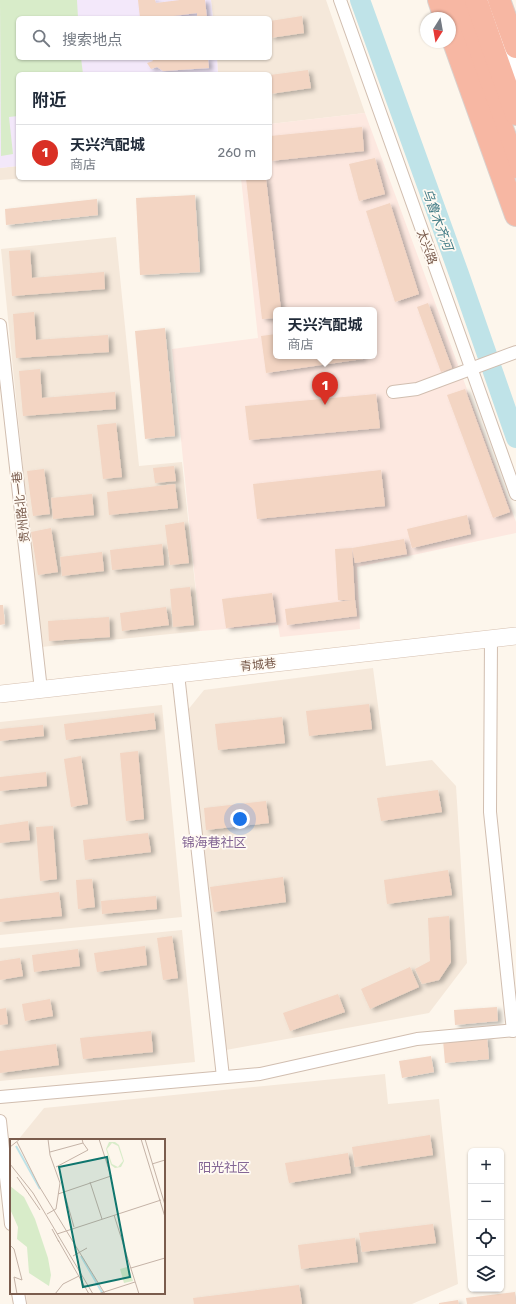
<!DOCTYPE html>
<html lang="zh">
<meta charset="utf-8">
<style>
:root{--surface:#fff;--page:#f2f2f3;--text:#1f2937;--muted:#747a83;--line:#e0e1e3;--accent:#d93025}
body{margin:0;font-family:Rubik,"Noto Sans SC",sans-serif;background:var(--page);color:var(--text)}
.controls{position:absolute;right:12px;bottom:12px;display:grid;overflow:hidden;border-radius:6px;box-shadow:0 1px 3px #0004}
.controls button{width:36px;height:36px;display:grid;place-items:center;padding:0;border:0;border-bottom:1px solid var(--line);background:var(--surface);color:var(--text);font:20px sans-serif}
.compass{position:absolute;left:420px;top:12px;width:36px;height:36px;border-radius:50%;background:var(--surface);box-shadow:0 1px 3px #0004;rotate:191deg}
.you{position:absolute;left:240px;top:819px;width:14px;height:14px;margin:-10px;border:3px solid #fff;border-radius:50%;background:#1a73e8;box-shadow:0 0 0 6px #1a73e833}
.badge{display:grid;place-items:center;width:26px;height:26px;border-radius:50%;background:var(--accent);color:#fff;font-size:13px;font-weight:700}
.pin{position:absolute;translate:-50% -33px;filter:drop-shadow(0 1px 2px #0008)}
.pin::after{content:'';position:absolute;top:21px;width:14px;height:12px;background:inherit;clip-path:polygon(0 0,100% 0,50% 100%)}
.popup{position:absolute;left:273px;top:307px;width:104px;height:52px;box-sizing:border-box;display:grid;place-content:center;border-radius:6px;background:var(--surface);filter:drop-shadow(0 1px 3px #0005);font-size:13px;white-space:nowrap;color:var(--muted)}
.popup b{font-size:15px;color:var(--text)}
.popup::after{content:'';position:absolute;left:50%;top:100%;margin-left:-8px;border:8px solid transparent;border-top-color:var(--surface)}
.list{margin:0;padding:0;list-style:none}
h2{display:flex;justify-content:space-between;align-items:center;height:52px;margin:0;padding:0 16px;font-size:17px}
h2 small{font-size:13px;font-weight:400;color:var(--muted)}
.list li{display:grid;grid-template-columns:26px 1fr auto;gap:12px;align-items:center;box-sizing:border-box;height:56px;padding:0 16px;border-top:1px solid var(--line)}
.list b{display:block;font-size:15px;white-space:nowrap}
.list p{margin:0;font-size:13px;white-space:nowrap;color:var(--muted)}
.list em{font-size:13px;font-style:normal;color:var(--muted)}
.icon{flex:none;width:22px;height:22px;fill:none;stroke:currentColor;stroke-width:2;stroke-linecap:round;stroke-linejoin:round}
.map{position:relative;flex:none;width:516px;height:1304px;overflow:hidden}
.search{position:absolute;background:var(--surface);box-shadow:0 1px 3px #0004;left:16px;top:16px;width:256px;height:44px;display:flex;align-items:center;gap:10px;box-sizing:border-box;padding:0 14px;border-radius:6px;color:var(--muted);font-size:15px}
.panel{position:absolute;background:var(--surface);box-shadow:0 1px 3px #0004;left:16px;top:72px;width:256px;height:108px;border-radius:6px}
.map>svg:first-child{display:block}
.residential{fill:#f5e8da}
.commercial{fill:#fde8e0;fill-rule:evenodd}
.education{fill:#f3e8fa}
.green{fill:#d8ecc9}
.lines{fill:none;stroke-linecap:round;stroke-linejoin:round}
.river{stroke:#bfe3e8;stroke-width:20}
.building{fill:#f3d5c3;filter:url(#shadow)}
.street-casing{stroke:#d1beb0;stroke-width:14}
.secondary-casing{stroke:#d6c0b0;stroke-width:18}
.highway-casing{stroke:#dad1cd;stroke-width:24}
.street{stroke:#fff;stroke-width:12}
.secondary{stroke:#fff;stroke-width:17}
.highway{stroke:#f7b7a3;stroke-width:22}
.labels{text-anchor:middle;stroke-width:3.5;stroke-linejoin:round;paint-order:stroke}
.street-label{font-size:12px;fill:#7a5c4d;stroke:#fffaf3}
.water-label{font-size:13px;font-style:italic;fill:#437c86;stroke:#fffaf3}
.neighbourhood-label{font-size:13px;fill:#846695;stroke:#fffaf3}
.inset-river{fill:none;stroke:#bfe3e8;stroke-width:2}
.inset-road{fill:none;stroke:#c5b3a7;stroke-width:1}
.view{fill:#0f766e;fill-opacity:0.15;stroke:#0f766e;stroke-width:2}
.inset-edge{fill:none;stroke:#7a5c4d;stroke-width:2}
</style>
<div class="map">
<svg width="516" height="1304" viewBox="0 0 516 1304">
<defs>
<filter id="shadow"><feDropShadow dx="4" dy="2.5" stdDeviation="2" flood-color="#0004"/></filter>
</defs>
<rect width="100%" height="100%" fill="#fdf6ec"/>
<!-- residential -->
<g class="residential">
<path d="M211,0H326L365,113L270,124V74H218L217,58H270V18H213Z"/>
<path d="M18,166V178H26L0,180V168Z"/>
<path d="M116,237L139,466L182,462L200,631L41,647L1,249Z"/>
<path d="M373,668L386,766L432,760L456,786L467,963L429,1013L226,1050L187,711L204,690Z"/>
<path d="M162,705L182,917L0,935V722Z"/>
<path d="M182,930L195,1062L0,1081V948Z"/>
<path d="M385,1074L388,1104L439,1099L458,1284L412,1304H27L26,1293H164V1140H18L44,1108Z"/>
</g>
<!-- commercial -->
<path class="commercial" d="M365,113L516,522V533L357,567L360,629L280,637L278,625L200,631L172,349L258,338L241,178H270V124ZM276,310H374V356H276Z"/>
<!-- education -->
<path class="education" d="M0,0H211L213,18H18V58H217L218,74H18V166L0,168Z"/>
<!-- green -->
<path class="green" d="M0,0H77L78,18H18V58H81L83,74H18V116L9,117L13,154L1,156Z"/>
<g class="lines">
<!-- river -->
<path class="river" d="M360,0L459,274L516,438"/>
</g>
<!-- building -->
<g class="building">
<path d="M138,0H155L156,3L180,0H205L207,18H197V13L158,18H140Z"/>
<path d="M302,16L304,33L270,38V21Z"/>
<path d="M151,58H208L209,68L163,71L157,67L151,69L147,63L153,61Z"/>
<path d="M308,70L311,88L270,94V75Z"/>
<path d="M362,127L364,151L270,161V136Z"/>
<path d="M375,158L385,194L359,201L349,164Z"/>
<path d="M246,178H266L281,310H276V318L262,319Z"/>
<path d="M195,195L200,272L140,275L136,198Z"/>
<path d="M97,199L98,215L6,225L5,209Z"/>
<path d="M390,203L419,294L395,302L366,211Z"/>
<path d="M30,250L32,278L104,272L105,289L12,296L9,251Z"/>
<path d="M428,303L452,368L441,372L417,307Z"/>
<path d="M34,312L36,340L108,335L109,352L16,358L13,314Z"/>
<path d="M165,328L175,436L145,439L135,331Z"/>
<path d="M276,334V356H362L363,359L266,373L261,336Z"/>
<path d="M40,369L42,398L115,392L116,409L23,416L19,371Z"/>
<path d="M465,389L510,512L493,518L447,395Z"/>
<path d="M376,394L380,428L249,440L245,406Z"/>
<path d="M116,423L122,477L103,479L97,425Z"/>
<path d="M174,466L176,481L155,483L153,468Z"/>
<path d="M44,469L50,514L33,516L27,471Z"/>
<path d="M381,470L385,506L257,519L253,484Z"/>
<path d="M175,484L178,508L109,515L107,492Z"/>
<path d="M92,494L94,515L53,519L51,498Z"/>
<path d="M467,515L471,534L412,548L407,529Z"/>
<path d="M184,522L189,563L170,565L165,525Z"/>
<path d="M51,528L58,572L38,575L31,532Z"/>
<path d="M404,539L407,554L355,563L352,548Z"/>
<path d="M162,544L164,565L112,570L110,550Z"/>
<path d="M352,548L355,600L357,616L287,625L285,609L352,600H338L335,549Z"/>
<path d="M102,552L104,571L62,576L60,557Z"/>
<path d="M190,587L194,625L173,627L170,589Z"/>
<path d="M272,593L276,622L226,628L222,599Z"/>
<path d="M0,605H3L5,624L0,625Z"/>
<path d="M166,607L169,625L122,631L120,613Z"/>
<path d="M109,617L110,637L49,641L48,621Z"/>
<path d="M369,704L372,729L309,736L306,711Z"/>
<path d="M154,713L156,729L66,740L64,724Z"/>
<path d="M282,717L285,743L218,750L215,724Z"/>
<path d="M43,725L44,736L0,741V729Z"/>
<path d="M138,751L144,819L126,821L120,753Z"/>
<path d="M81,756L88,804L71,807L64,759Z"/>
<path d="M46,772L47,786L0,791V777Z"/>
<path d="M438,790L442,812L381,821L377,798Z"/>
<path d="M266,801L269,823L206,830L204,808Z"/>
<path d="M28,821L30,840L0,843V825Z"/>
<path d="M53,826L57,879L40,881L36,827Z"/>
<path d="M148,833L151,852L85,860L83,840Z"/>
<path d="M448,870L452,895L387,904L384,880Z"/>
<path d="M283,877L286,902L214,912L210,887Z"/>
<path d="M92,879L95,907L78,909L76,880Z"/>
<path d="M59,892L62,916L0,922V899Z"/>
<path d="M156,896L157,909L102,914L101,901Z"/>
<path d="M449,916L451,962L439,980L422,984L415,969L430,961L428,918Z"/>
<path d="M172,936L178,978L163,980L157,938Z"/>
<path d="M145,946L147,965L97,972L94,953Z"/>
<path d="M78,949L80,966L34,972L32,955Z"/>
<path d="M20,958L23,976L0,980V961Z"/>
<path d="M410,967L419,987L370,1009L361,989Z"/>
<path d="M338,994L345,1012L290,1031L283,1013Z"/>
<path d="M50,999L53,1016L25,1021L22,1004Z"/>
<path d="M497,1007L498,1021L455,1025L454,1010Z"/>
<path d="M6,1008L8,1024L0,1025V1009Z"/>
<path d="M151,1031L153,1052L83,1059L80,1038Z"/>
<path d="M487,1036L489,1059L445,1063L443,1040Z"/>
<path d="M56,1044L59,1065L0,1073V1051Z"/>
<path d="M431,1056L434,1072L402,1078L399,1061Z"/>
<path d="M430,1135L433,1155L355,1167L352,1147Z"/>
<path d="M348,1153L351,1173L289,1183L285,1163Z"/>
<path d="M433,1224L436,1243L362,1252L359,1233Z"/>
<path d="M355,1238L358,1262L301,1269L298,1245Z"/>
<path d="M299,1285L302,1304H194L193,1298Z"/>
<path d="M515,1292L516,1304H467L466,1298Z"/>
<path d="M458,1300L459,1304H439V1303Z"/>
</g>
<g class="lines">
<!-- street casing -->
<g class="street-casing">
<g id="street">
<path d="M340,0L516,494"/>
<path d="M0,325L41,690"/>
<path d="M393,392L417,389L516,352"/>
<path d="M491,639L490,812L513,1031"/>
<path d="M178,674L223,1077"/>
<path d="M0,1097L260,1074L417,1039L516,1030"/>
<path d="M0,1121L11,1224"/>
<path d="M18,1293L20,1304"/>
</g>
</g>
<!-- secondary casing -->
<g class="secondary-casing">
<g id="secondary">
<path d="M488,0L516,76"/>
<path d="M0,694L516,636"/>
</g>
</g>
<!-- highway casing -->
<g class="highway-casing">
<g id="highway">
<path d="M439,0L445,18"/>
<path d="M456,0L516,167"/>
<path d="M476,0L516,114"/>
<path d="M499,0L516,47"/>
<path d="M450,31L516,215"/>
</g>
</g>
<!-- street -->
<use href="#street" class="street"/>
<!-- secondary -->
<use href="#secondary" class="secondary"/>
<!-- highway -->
<use href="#highway" class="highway"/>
</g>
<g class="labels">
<!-- street labels -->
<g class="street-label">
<text transform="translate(427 247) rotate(70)" y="4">太兴路</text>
<text transform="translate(21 507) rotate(-97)" y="4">贵州路北一巷</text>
<text transform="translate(258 665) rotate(-6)" y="4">青城巷</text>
</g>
<!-- water labels -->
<g class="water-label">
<text transform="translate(438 219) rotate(70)" y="5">乌鲁木齐河</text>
</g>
<!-- neighbourhood labels -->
<g class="neighbourhood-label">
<text x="214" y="847">锦海巷社区</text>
<text x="224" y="1172">阳光社区</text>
</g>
</g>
<!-- overview -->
<g transform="translate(10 1139)">
<rect width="155" height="155" fill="#fdf6ec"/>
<path d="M99,3H105L109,6L114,22L111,28L105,29L101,26L96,10ZM102,4L108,7L113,22L108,28L102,25L97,10ZM0,47L14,58L25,80L38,119L41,136L39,147L19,134L17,108L7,100L8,88L0,70ZM117,124L123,142L114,144L110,130L117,128Z" fill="#d8ecc9" fill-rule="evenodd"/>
<path class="inset-river" d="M6,7L30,50M71,117L93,155"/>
<path class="inset-road" d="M131,0L155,78M135,0L155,66M7,3L29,47L95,155M0,8L10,0M40,13L73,4L72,0M0,25L23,54L83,155M142,25L155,21M46,28L78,11L73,4M7,38L30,71M80,43L92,80M54,53L64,88M48,55L101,37L89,0M37,75L46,70L50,44L40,16L38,0M104,76L129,155M42,90L49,103M47,95L151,61M48,101L79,155M0,106L4,110L12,141L4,138L7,155M63,117L77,109M121,129L155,119M45,155L53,145L69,137M88,155L125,143"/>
<path class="view" d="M97,18L120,138L73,148L49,28Z"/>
<rect width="155" height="155" class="inset-edge"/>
</g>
</svg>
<div class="controls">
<button>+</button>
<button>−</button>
<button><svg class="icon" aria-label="locate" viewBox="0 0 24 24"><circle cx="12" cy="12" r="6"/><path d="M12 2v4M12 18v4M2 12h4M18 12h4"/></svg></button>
<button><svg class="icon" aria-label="layers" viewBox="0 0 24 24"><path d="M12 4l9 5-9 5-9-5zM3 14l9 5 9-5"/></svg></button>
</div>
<svg class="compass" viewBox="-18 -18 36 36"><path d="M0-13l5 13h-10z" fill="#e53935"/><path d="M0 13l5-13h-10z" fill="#747a83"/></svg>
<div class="you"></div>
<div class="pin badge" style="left:325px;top:405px">1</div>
<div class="popup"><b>天兴汽配城</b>商店</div>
<div class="search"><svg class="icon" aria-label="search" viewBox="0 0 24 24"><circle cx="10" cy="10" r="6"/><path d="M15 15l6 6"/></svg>搜索地点</div>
<section class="panel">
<h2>附近<small></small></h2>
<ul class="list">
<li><span class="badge">1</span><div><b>天兴汽配城</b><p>商店</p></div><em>260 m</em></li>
</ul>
</section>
</div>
